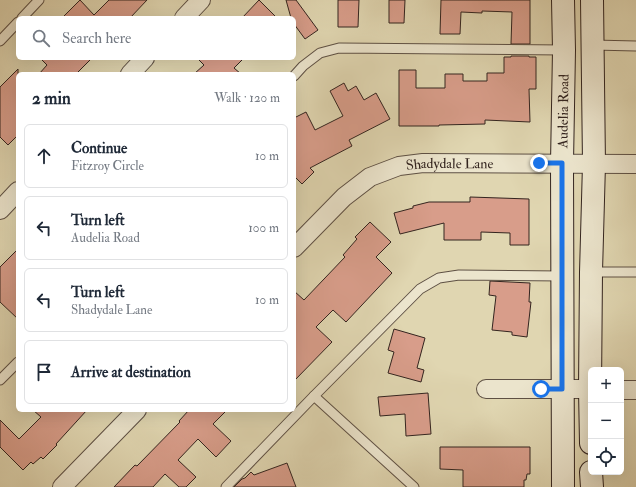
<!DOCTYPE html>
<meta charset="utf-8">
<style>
:root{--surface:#fff;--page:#f2f2f3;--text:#1f2937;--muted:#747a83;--line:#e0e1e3}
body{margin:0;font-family:"IM FELL Double Pica",serif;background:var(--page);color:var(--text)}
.controls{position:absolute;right:12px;bottom:12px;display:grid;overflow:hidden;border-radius:6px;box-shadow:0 4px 16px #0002}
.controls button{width:36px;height:36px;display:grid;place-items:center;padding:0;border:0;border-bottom:1px solid var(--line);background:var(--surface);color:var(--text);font:20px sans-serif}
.stop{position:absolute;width:12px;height:12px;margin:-9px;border:3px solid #1a73e8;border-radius:50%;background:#fff}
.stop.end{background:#1a73e8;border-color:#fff;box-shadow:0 1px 4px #0008}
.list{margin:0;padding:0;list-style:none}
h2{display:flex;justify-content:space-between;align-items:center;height:52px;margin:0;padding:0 16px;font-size:17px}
h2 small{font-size:13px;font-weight:400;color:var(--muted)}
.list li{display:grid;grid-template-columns:26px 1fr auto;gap:12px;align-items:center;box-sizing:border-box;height:64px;margin:0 8px 8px;padding:0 8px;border:1px solid var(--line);border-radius:6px}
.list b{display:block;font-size:15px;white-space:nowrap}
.list p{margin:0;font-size:13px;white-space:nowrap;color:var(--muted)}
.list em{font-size:13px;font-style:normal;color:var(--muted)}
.icon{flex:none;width:22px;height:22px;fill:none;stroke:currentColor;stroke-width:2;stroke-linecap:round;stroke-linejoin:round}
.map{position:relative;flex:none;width:636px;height:487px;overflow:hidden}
.search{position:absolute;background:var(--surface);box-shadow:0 4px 16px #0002;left:16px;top:16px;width:280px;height:44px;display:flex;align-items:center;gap:10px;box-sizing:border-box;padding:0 14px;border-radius:6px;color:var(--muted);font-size:15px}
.panel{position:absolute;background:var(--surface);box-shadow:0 4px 16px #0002;left:16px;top:72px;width:280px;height:340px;border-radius:6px}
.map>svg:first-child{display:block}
.building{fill:#d89d8a;stroke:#33241f}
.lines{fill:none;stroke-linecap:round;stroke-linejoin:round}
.service-casing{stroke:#5e5044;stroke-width:11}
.minor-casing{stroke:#5e5044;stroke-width:20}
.secondary-casing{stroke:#33241f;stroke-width:24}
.service{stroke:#ebe4cc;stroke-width:9}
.minor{stroke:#ebe4cc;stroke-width:18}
.secondary{stroke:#ebe4cc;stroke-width:22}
.route{stroke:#1a73e8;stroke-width:5}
.labels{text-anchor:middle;stroke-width:3;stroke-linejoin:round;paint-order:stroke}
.street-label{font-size:14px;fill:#33241f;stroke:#ebe4cc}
</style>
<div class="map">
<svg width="636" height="487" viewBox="0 0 636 487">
<rect width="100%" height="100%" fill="#e0d6b1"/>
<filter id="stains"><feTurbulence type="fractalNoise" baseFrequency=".005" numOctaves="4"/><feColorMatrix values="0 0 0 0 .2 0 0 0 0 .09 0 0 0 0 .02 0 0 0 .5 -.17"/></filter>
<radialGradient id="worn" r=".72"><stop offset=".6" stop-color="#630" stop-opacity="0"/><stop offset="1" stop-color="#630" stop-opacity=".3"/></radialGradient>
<!-- building -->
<g class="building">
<path d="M80,0L94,15L109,0H147L130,18H62Z"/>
<path d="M259,0L277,18H242Z"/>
<path d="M286,0H296L318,30L305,39L294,24V18H291Z"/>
<path d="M338,0H359L358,27H338Z"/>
<path d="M389,0H405L404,23H389Z"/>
<path d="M441,0H530V44H511L512,12L482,11V13L461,12L460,34H440Z"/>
<path d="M511,56H529V57H536V89H529L530,122L485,120V124L439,125V126H399V70H416V88H445V74H463V81H487V73H504V57H511Z"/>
<path d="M40,58H92L76,74H39L47,65Z"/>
<path d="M197,58H244L234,68L241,74H194L204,65Z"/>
<path d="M18,69V135L8,145L0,137V87Z"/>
<path d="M344,83L348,91L356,86L364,100L376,93L390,119L349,140L352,146L310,168L314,172L302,184L294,176V118L306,112L315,130L343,116L330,91Z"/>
<path d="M470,197L529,199V245H510V233L481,232V240H444V223L400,234L394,213L413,208V206L429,202H470Z"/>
<path d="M370,222L391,242L376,257L392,273L346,322L333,310L316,327L332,342L294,381V291L304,300L345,257L343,255L357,239L355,237Z"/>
<path d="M18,249V319L0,302V267Z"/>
<path d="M490,281L530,283L529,302H531L527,337L512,335V332L492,330L496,296L489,295Z"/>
<path d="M394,329L425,338L417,368L424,370L421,382L388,373L394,352L388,350Z"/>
<path d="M428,393L431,434L406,436L405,414L380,416L378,397Z"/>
<path d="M33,410H87L56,444L57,445L43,459L41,457L33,464L31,462L23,470L0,447V420L19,439L41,417Z"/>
<path d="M189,410H227L213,424L231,441L216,457L198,439L178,460L196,477L186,487H179L165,474L153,487H114L135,465L137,466L180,422L179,421Z"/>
<path d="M440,447H530V474H527L526,480H524V487H463V470L440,469Z"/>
<path d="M287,463L296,487H234L242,479L245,478L251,472L254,475Z"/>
</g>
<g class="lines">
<!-- service casing -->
<g class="service-casing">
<g id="service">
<path d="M22,18L39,0"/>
<path d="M0,41L18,22"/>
<path d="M593,45L636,46"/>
<path d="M294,76L303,66L320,53L339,48L564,50"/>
<path d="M591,272H636"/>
<path d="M0,380L18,362"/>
<path d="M314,396L420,289L439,278L459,275L562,276"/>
<path d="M226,487L314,396L414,487"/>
</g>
</g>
<!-- minor casing -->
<g class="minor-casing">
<g id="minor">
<path d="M184,18L201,0"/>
<path d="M130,74L145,58"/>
<path d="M0,210L18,191"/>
<path id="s1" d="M294,248L344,197L370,177L399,166L423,163L636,164"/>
<path d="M486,389H591"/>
<path d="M621,390H636"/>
<path d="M62,487L137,410"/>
</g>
</g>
<!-- secondary casing -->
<g class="secondary-casing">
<g id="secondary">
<path d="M591,443L590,389L591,272L594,164L592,0"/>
<path d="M591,472L592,487"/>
<path id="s2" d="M563,487L562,163L564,50L563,0"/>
</g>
</g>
<!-- service -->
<use href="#service" class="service"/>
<!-- minor -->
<use href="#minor" class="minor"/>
<!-- secondary -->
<use href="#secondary" class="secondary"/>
</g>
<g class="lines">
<!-- route -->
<path class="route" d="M539,163H562V389H541"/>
</g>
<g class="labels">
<!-- street labels -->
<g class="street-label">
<text dy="5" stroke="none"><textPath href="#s2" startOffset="376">Audelia Road</textPath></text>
<text dy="5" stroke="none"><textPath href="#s1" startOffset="186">Shadydale Lane</textPath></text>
</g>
</g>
<rect width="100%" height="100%" filter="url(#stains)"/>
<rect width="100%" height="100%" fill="url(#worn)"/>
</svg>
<div class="controls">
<button>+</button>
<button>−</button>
<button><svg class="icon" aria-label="locate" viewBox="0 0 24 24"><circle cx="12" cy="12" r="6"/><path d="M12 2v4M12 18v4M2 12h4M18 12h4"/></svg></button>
</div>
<div class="stop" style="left:541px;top:389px"></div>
<div class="stop end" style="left:539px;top:163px"></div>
<div class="search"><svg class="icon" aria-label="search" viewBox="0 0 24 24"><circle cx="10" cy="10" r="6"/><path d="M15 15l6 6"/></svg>Search here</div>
<section class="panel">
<h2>2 min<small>Walk · 120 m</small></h2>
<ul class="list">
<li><svg class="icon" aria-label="ahead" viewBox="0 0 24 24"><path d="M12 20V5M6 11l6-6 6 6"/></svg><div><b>Continue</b><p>Fitzroy Circle</p></div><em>10 m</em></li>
<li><svg class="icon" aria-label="left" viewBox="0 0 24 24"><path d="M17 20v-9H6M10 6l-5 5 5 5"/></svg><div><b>Turn left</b><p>Audelia Road</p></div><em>100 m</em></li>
<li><svg class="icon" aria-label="left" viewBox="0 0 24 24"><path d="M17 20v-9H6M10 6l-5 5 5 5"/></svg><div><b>Turn left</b><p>Shadydale Lane</p></div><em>10 m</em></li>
<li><svg class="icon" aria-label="arrive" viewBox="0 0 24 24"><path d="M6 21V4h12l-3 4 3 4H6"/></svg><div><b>Arrive at destination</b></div></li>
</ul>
</section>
</div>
